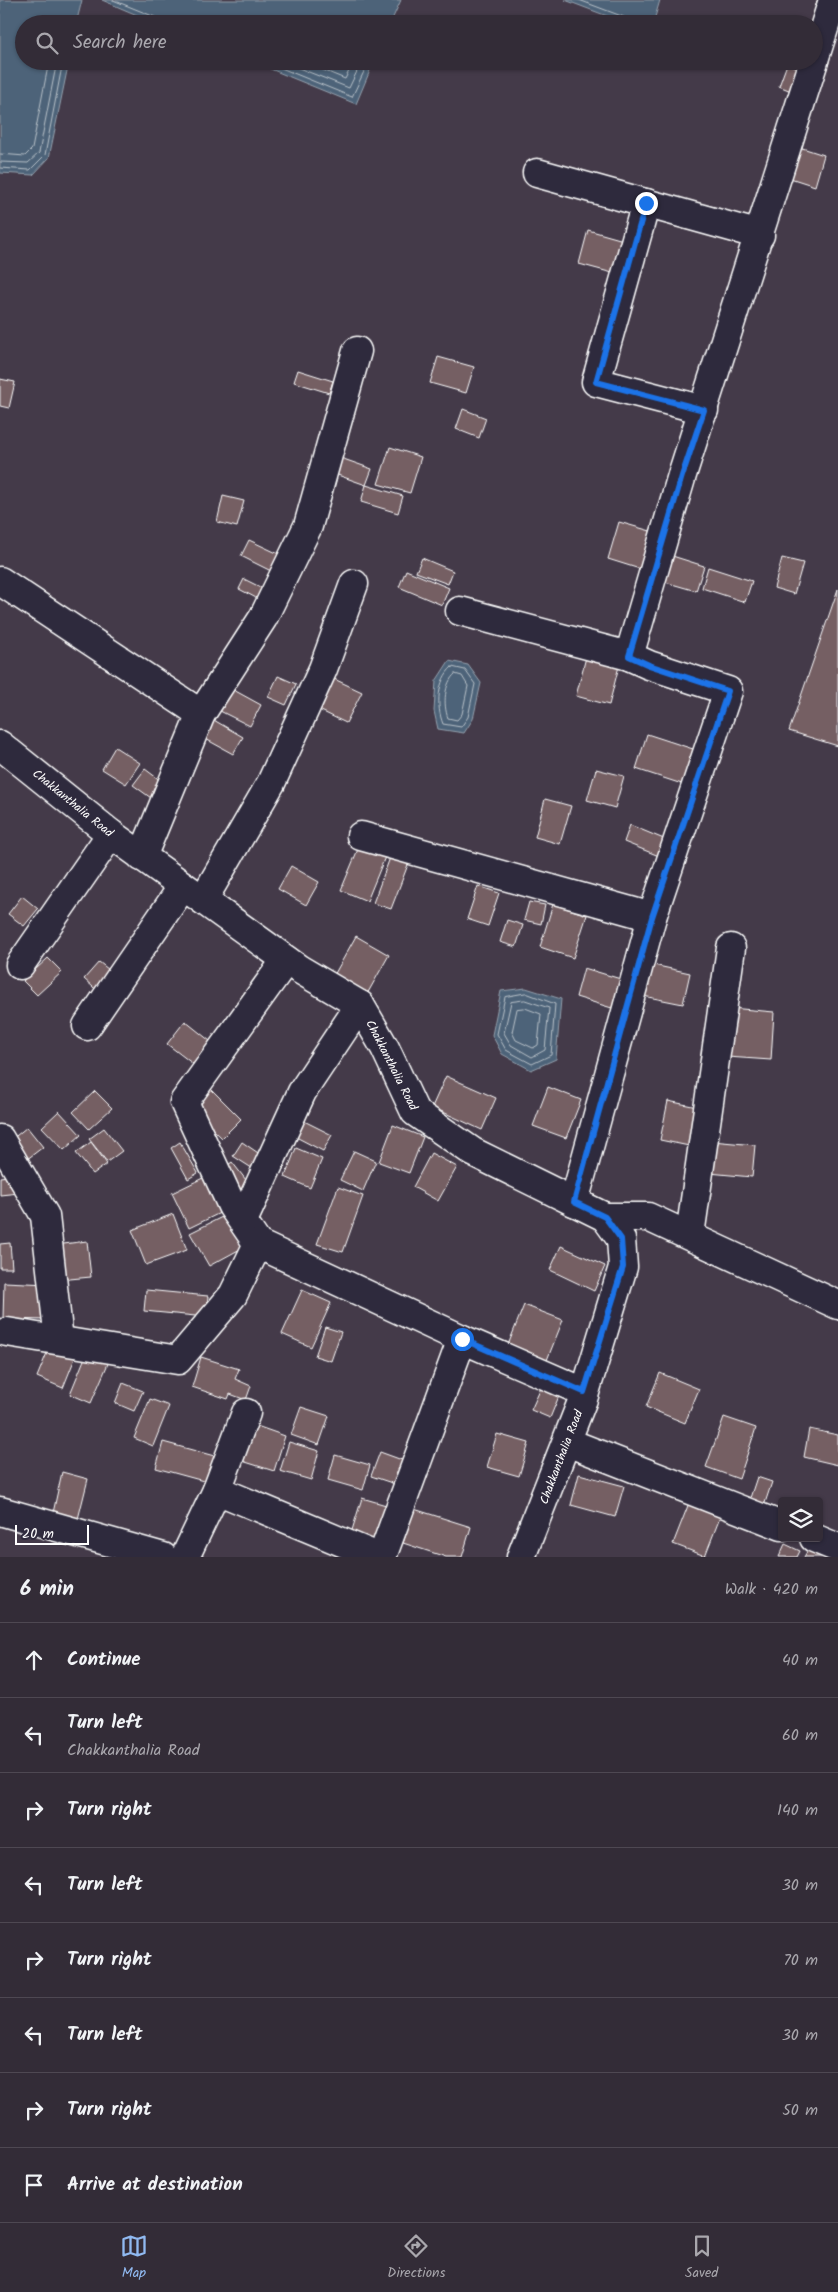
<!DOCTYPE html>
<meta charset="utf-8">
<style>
:root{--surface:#332c37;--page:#3e3842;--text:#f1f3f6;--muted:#a9a7ad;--line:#4e4852;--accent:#90b9f0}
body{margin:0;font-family:Kalam,sans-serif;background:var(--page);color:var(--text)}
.controls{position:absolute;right:15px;bottom:15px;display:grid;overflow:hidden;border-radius:5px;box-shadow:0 1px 4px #0004}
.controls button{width:45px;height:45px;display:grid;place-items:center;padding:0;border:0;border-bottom:1px solid var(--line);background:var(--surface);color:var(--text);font:25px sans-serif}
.scale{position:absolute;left:15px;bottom:12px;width:74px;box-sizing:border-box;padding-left:5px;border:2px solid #fff;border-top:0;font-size:14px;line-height:18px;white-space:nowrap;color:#fff;-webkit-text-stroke:4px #2f2a3d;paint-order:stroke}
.stop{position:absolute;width:15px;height:15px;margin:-11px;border:4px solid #1a73e8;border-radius:50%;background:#fff}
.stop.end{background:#1a73e8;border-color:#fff;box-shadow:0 1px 5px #0008}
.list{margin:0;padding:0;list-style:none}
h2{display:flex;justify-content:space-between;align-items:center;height:65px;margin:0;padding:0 20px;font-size:21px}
h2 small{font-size:16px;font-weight:400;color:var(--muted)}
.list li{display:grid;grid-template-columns:32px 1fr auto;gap:15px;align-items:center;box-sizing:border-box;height:75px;padding:0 20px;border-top:1px solid var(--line)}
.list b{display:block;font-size:19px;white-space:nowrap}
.list p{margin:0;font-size:16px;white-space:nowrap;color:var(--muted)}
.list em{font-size:16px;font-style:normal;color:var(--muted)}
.icon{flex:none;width:28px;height:28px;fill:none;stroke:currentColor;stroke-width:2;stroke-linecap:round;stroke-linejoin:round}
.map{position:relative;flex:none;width:838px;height:1557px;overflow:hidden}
.search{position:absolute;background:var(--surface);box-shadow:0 1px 4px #0004;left:15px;right:15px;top:15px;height:55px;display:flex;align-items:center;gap:12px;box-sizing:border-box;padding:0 18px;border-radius:28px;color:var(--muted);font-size:19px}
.sheet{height:665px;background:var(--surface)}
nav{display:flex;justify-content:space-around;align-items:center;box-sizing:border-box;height:70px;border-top:1px solid var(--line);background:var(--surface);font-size:14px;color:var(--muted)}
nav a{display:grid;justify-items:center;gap:2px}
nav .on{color:var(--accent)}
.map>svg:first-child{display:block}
.water{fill:#4e6479;stroke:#95a2af}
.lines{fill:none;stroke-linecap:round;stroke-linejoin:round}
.shore{stroke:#b8c1c9;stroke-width:1}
.building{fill:#755e64;stroke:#fff}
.street-casing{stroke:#fff;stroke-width:31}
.street{stroke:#2f2a3d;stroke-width:28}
.route{stroke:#1a73e8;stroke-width:6}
.labels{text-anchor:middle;stroke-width:4;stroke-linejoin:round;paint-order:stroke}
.street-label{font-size:12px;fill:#fff;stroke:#2f2a3d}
</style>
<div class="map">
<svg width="838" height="1557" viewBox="0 0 838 1557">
<rect width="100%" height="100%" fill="#443a49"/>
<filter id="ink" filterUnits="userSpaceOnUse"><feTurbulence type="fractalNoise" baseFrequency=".02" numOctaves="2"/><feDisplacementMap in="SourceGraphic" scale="10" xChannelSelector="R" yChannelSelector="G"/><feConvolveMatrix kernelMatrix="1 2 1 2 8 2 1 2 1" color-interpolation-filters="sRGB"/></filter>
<g filter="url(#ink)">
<!-- water -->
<g class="water">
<path d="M0,0H82L76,24H24V61H69L49,158L33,175L0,173Z"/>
<path d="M102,0H401L390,24H158Z"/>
<path d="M565,0H660L653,24H628Z"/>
<path d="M251,61H374L356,104Z"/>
<path d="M449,661L468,665L481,683L473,719L464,733L438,729L434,711L436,681Z"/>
<path d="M526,988L561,999L556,1059L531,1070L502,1054L492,1035L501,991Z"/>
</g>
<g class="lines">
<!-- shore -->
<g class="shore">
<path d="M113,0L155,17L158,24"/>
<path d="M579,0L624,17L627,24"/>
<path d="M264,61L352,97L369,61"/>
<path d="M281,61L349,88L362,61"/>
<path d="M301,61L345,79L354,61"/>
<path d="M0,154L25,156L32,149L49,61"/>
<path d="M0,162L28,163L39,153L57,61"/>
<path d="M0,168L30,170L45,155L63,61"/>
<path d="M452,667L465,670L475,684L468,717L461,727L443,724C436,706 437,680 452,667Z"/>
<path d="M455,674L462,676L468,686L462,714L457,720L448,718C443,705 444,683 455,674Z"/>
<path d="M526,993L555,1004L551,1055L532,1064L506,1050L497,1034L505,997Z"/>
<path d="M525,1000L549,1008L545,1050L532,1057L511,1045L504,1033L511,1002Z"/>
<path d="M525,1008L541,1014L538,1045L533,1048L516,1040L512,1032L517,1009Z"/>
</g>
</g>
<!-- building -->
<g class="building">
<path d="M787,64L799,68L791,91L779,86Z"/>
<path d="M793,145L824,155L815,186L784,176Z"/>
<path d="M588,230L634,243L624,276L579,264Z"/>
<path d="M438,357L474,367L466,393L430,383Z"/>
<path d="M298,370L333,381L329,393L294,382Z"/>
<path d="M0,379L15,382L9,408L0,406Z"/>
<path d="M463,409L486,418L479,438L456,429Z"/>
<path d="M390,447L421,457L410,493L378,484Z"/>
<path d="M335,456L372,469L366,485L329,472Z"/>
<path d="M366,485L403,496L398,513L361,502Z"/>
<path d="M223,496L244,501L237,527L217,522Z"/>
<path d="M619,522L654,532L643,570L608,559Z"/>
<path d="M249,540L283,556L275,573L241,556Z"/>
<path d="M666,554L704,566L696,591L658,580Z"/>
<path d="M422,558L453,571L448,584L416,572Z"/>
<path d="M782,558L803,563L794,594L774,588Z"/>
<path d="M708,567L752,581L745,602L702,588Z"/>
<path d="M406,570L449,588L442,605L399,587Z"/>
<path d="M244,579L268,591L262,601L239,589Z"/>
<path d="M838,589V746L789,731Z"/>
<path d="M586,657L619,666L609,705L576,696Z"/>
<path d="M278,676L296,684L286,705L268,697Z"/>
<path d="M332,678L362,692L346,723L317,709Z"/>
<path d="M230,688L261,705L250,726L218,710Z"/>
<path d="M212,719L243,737L233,754L202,737Z"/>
<path d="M647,734L696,750L685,785L636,769Z"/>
<path d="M115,747L140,763L126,784L102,769Z"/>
<path d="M145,769L169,787L158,803L133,785Z"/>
<path d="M596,769L624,776L615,808L587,800Z"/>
<path d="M545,799L571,806L560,844L535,837Z"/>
<path d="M630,825L671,842L664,858L624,842Z"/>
<path d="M361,842L387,852L367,901L341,890Z"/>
<path d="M391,855L409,862L391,909L373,903Z"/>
<path d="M291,866L319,882L306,905L278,889Z"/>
<path d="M478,886L499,893L488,926L467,919Z"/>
<path d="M22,896L38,909L24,926L8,914Z"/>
<path d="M529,902L545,905L541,924L524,920Z"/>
<path d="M553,904L587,915L573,958L540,947Z"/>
<path d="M507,920L523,925L516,947L500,942Z"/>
<path d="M356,936L389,955L366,996L333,977Z"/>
<path d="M48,958L62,972L37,995L23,981Z"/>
<path d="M99,962L118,977L102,995L84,979Z"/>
<path d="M644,963L690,973L683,1004L638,995Z"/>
<path d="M584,968L624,980L615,1009L576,997Z"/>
<path d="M731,1008L774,1012L771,1060L727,1057Z"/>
<path d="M185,1021L215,1045L197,1067L167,1044Z"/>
<path d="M446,1076L496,1098L482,1130L432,1107Z"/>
<path d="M548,1087L581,1100L566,1138L533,1126Z"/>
<path d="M210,1088L241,1119L222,1138L191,1108Z"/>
<path d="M95,1091L112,1108L89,1129L73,1112Z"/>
<path d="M668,1101L702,1108L694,1147L660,1140Z"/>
<path d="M59,1111L81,1135L64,1150L42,1127Z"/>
<path d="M304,1121L332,1135L323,1151L296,1137Z"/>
<path d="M393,1125L423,1137L409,1173L379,1162Z"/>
<path d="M27,1127L43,1147L26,1160L11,1140Z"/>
<path d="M104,1128L122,1151L107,1162L89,1139Z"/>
<path d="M712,1141L755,1145L752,1177L709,1173Z"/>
<path d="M91,1142L107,1164L93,1174L76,1153Z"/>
<path d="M180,1142L198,1173L188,1179L171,1148Z"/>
<path d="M242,1142L267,1159L258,1172L233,1156Z"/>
<path d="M296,1148L322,1159L310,1188L285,1177Z"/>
<path d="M354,1151L376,1161L363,1191L340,1180Z"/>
<path d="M431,1153L457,1167L438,1201L413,1187Z"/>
<path d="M232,1162L253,1189L240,1198L220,1171Z"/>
<path d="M17,1175L19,1193L0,1195V1177Z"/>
<path d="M209,1175L226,1210L189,1228L172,1193Z"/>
<path d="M338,1187L363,1196L343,1252L317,1244Z"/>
<path d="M173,1214L187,1250L146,1265L132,1230Z"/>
<path d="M226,1215L244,1247L209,1266L190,1233Z"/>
<path d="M87,1241L91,1277L59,1280L56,1245Z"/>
<path d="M10,1243L12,1268H0V1244Z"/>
<path d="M561,1246L605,1266L594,1291L550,1270Z"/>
<path d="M4,1282L48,1284L47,1320L3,1319Z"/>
<path d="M146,1290L208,1296L206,1317L144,1311Z"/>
<path d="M302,1290L331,1303L311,1347L282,1334Z"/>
<path d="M524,1305L563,1320L545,1365L506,1350Z"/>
<path d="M325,1327L341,1332L331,1361L315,1356Z"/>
<path d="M49,1348L75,1358L63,1388L37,1377Z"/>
<path d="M88,1350L110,1359L91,1403L70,1394Z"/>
<path d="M201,1357L239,1369L235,1379L251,1386L246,1400L230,1394L228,1399L192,1387Z"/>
<path d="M660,1373L699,1389L685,1423L646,1407Z"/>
<path d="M123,1383L143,1391L134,1411L115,1403Z"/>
<path d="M541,1388L559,1396L550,1418L531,1410Z"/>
<path d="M150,1399L169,1406L153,1446L134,1438Z"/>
<path d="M301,1407L329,1416L319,1445L291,1435Z"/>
<path d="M724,1417L756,1428L739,1479L706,1467Z"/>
<path d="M251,1424L285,1436L274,1471L239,1460Z"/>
<path d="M809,1429L838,1435V1465L804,1457Z"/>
<path d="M497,1434L529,1443L519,1476L487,1467Z"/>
<path d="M163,1442L218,1457L211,1483L156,1468Z"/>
<path d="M289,1442L319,1451L311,1480L280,1471Z"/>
<path d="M380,1452L413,1464L404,1487L371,1476Z"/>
<path d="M335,1455L370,1465L363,1490L328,1480Z"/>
<path d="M62,1472L88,1479L78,1519L53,1513Z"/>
<path d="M579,1474L624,1486L615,1517L571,1505Z"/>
<path d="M757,1477L772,1482L761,1515L746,1510Z"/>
<path d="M362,1498L393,1507L380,1549L349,1540Z"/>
<path d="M689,1503L721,1515L705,1556L673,1544Z"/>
<path d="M414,1509L471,1527L462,1557H446L403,1543Z"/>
<path d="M785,1544L800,1551L797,1557H779Z"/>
<path d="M808,1550L823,1557H804Z"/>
</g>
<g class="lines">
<!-- street casing -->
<g class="street-casing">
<g id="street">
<path d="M814,60L833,0"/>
<path d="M537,173L760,235"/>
<path d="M646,203L596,382L704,410"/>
<path d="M0,581L201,714"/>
<path d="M460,611L629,656L649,665L728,691L652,917L574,1202"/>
<path d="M629,656L682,475L814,61"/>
<path d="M0,745L111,834L299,969L360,1005L385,1048L415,1112L473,1152L605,1217L621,1239L623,1267L583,1399L521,1557"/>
<path d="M361,836L652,917"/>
<path d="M142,857L201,714L263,618L308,526L357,351"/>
<path d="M203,900L271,783L323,669L354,584"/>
<path d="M286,960L184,1102L232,1206L258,1244L462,1339L584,1392"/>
<path d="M20,965L111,834"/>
<path d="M87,1026L183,886"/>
<path d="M0,1139L45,1216L59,1340"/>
<path d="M605,1217H648L838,1305"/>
<path d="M243,1221L302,1092L360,1005"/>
<path d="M690,1235L731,948"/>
<path d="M7,1332L178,1360L233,1295L258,1244"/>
<path d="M246,1413L217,1490L378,1557"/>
<path d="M567,1442L782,1526"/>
<path d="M0,1511L163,1557"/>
<path d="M814,1538L838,1548"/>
<path d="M185,1557L217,1490"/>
<path d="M382,1557L462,1339"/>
</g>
</g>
<!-- street -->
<use href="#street" class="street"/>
</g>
</g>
<g class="lines" filter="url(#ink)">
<!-- route -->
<path class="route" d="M462,1339L584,1392L623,1267L621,1239L605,1217L574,1202L652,917L728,691L649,665L629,656L682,476L704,410L596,382L646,203"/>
</g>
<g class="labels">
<!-- street labels -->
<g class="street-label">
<text transform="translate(73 803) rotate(39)" y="4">Chakkanthalia Road</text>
<text transform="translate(392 1065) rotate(63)" y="4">Chakkanthalia Road</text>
<text transform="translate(561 1457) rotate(-69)" y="4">Chakkanthalia Road</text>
</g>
</g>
</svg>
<div class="controls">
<button><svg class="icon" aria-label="layers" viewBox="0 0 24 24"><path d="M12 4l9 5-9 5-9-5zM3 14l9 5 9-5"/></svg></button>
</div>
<div class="scale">20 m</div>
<div class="stop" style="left:462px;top:1339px"></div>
<div class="stop end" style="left:646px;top:203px"></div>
<div class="search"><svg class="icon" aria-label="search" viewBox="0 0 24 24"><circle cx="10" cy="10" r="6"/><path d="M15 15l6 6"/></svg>Search here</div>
</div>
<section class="sheet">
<h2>6 min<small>Walk · 420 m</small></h2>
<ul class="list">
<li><svg class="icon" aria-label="ahead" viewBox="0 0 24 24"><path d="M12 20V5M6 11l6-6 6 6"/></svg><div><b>Continue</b></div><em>40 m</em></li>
<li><svg class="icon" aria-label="left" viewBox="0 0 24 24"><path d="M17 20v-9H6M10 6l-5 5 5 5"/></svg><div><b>Turn left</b><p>Chakkanthalia Road</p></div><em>60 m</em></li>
<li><svg class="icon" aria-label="right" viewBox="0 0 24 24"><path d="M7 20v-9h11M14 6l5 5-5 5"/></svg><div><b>Turn right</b></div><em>140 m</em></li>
<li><svg class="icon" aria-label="left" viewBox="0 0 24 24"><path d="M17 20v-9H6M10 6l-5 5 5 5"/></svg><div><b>Turn left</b></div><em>30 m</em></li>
<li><svg class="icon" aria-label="right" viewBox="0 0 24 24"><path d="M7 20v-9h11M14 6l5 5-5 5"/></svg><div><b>Turn right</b></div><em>70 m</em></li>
<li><svg class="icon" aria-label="left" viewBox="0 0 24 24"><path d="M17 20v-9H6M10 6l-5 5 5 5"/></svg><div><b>Turn left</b></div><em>30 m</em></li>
<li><svg class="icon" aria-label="right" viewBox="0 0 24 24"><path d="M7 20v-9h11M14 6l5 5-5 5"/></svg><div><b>Turn right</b></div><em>50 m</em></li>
<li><svg class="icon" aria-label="arrive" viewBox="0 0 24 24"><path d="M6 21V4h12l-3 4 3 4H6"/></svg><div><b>Arrive at destination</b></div></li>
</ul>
</section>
<nav>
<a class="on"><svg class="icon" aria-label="map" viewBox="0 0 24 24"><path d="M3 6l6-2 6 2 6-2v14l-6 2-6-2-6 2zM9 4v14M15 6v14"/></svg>Map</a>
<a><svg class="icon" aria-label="directions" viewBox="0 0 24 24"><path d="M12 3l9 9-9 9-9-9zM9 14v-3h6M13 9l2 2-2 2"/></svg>Directions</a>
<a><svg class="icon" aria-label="saved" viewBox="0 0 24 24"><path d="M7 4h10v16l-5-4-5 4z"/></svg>Saved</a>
</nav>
